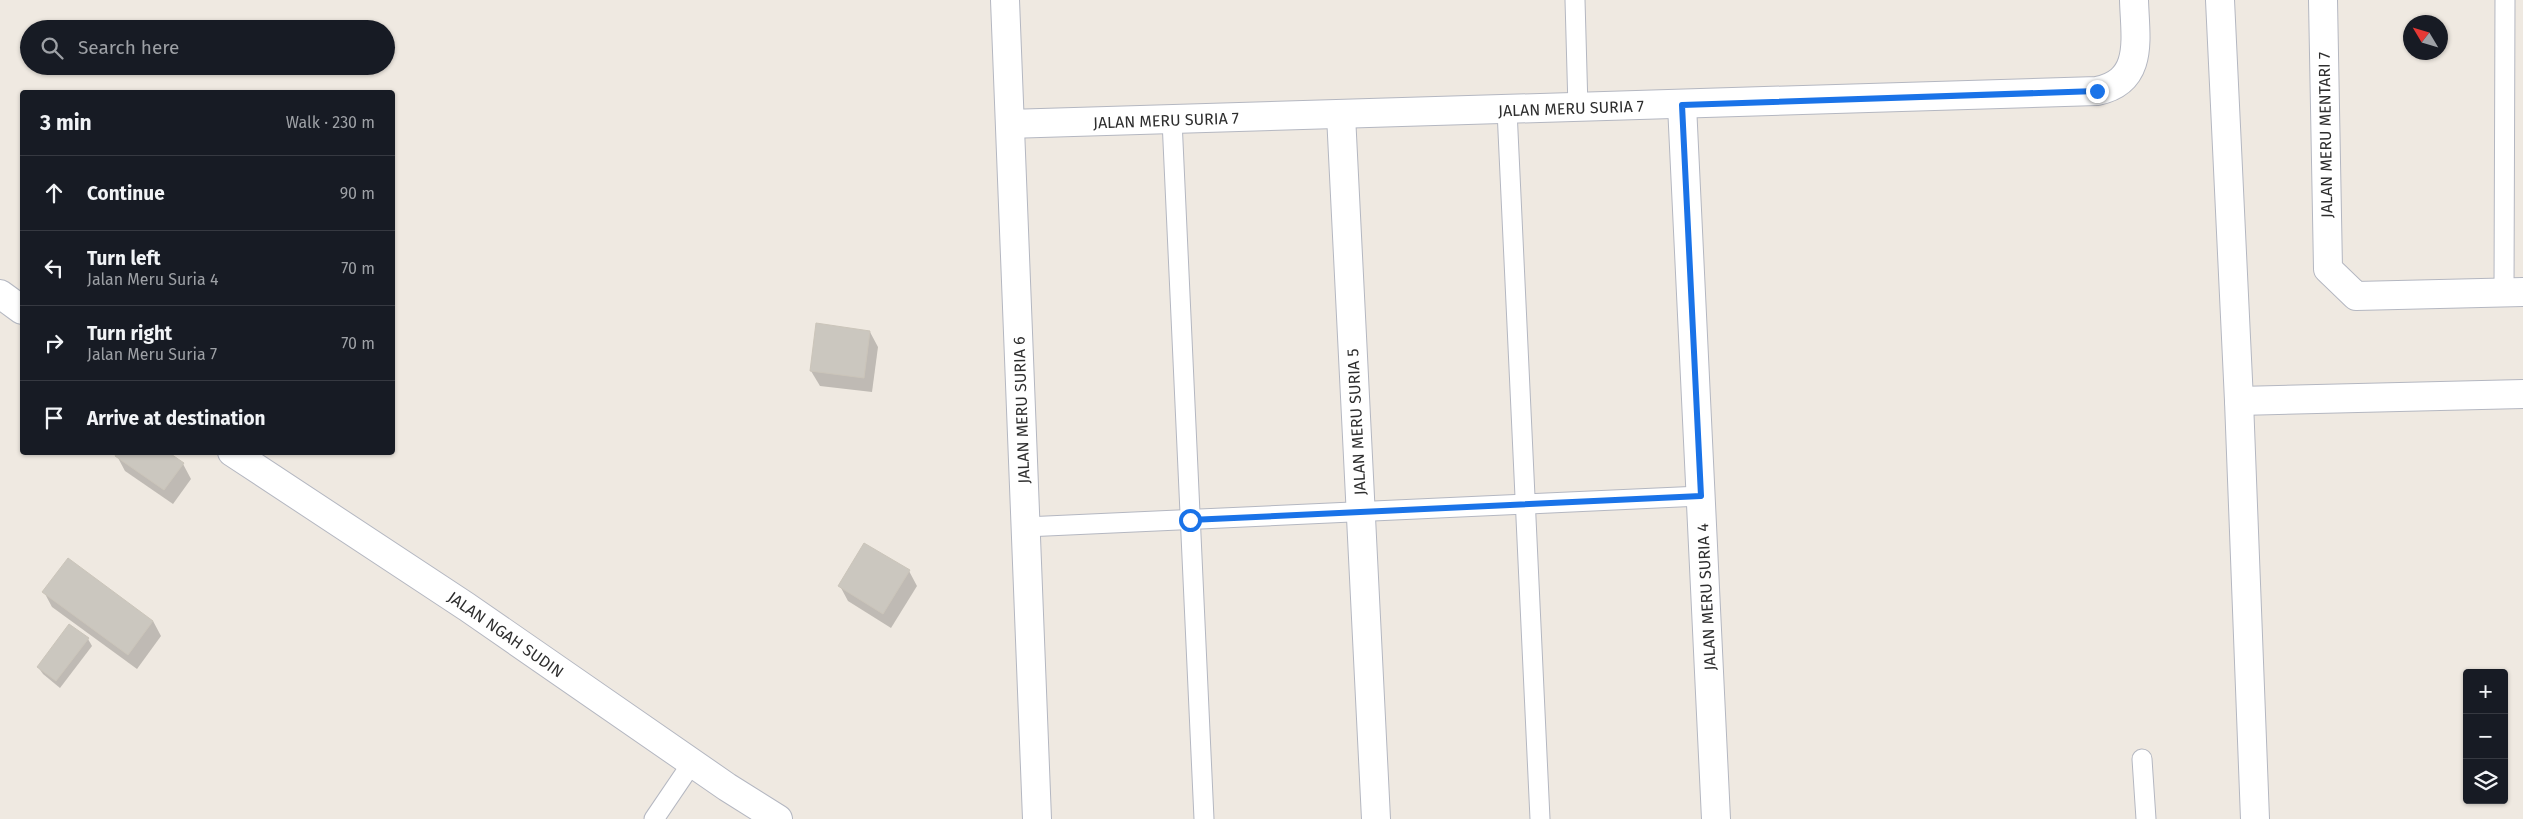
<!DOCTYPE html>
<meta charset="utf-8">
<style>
:root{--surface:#171b24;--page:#20242c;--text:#f1f3f6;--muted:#9ea1a6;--line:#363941}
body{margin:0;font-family:"Fira Sans",sans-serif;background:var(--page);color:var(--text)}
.controls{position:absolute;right:15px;bottom:15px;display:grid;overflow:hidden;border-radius:5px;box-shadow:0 1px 4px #0004}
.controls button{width:45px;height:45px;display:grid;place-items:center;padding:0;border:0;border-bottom:1px solid var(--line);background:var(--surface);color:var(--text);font:25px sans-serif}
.compass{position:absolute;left:2403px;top:15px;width:45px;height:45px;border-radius:50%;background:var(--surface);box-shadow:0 1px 4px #0004;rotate:308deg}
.stop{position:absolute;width:15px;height:15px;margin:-11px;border:4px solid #1a73e8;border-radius:50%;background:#fff}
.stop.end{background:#1a73e8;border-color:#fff;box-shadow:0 1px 5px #0008}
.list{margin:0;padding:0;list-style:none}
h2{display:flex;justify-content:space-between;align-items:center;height:65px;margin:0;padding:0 20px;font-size:21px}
h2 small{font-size:16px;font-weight:400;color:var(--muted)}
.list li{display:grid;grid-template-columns:32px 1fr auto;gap:15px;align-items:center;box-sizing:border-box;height:75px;padding:0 20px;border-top:1px solid var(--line)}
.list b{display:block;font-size:19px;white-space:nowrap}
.list p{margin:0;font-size:16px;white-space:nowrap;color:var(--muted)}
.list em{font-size:16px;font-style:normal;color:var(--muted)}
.icon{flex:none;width:28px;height:28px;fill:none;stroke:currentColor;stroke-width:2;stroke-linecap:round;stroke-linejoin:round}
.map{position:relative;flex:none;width:2523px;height:819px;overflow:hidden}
.search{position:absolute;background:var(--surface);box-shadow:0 1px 4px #0004;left:20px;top:20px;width:375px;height:55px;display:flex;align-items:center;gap:12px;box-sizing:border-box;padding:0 18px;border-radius:28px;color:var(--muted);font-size:19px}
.panel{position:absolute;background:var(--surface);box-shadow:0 1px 4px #0004;left:20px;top:90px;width:375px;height:365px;border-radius:5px}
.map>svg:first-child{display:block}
.shadow{fill:#0003}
.building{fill:#cbc7bf;stroke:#cbc5ba}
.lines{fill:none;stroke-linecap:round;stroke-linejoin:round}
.lane-casing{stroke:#b4b7c1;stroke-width:21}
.street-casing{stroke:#b4b7c1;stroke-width:30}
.lane{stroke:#fff;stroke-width:19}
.street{stroke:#fff;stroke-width:28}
.route{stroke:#1a73e8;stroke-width:6}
.labels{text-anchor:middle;stroke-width:4.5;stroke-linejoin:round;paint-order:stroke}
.street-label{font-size:16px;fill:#2e2e2e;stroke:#fff}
</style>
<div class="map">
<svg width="2523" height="819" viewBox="0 0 2523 819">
<rect width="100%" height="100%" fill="#efe9e1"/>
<!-- shadow -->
<g class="shadow">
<path d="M870,332L878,347L872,392L820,386L811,371Z"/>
<path d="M117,456L183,464L191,479L173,504L125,471Z"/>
<path d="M909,571L917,586L891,628L848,601L840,586Z"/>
<path d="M44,592L153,621L161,636L137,669L52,607Z"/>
<path d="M88,639L92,646L60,688L43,674L38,667Z"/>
</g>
<!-- building -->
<g class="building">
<path d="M816,323L870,331L864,378L810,371Z"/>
<path d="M117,452H168L184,463L164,490L115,456Z"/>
<path d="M864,543L910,570L883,614L838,586Z"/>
<path d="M68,558L153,621L128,655L42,592Z"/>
<path d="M69,624L89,638L56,681L37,667Z"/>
</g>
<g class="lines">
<!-- lane casing -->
<g class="lane-casing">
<g id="lane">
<path d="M1575,0L1578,108"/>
<path d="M1507,110L1540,819"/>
<path d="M1172,120L1204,819"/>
<path d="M2504,292L2505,0"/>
<path d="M1025,527L1701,496"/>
<path d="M2142,759L2146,819"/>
<path d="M654,819L692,763"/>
</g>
</g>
<!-- street casing -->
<g class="street-casing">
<g id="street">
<path d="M1005,0L1037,819"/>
<path d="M2220,0L2239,401L2255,819"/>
<path d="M2323,0L2328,269L2356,296L2523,292"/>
<path d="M1682,105L1716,819"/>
<path d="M1341,115L1376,819"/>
<path d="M1010,124L2097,91C2145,81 2135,38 2134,0"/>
<path d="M0,294L22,310"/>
<path d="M2239,401L2523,394"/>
<path d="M232,452L467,607L727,787L778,819"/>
</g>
</g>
<!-- lane -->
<use href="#lane" class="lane"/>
<!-- street -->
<use href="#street" class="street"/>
</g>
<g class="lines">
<!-- route -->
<path class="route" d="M1190,520L1701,496L1682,105L2097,91"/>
</g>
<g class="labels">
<!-- street labels -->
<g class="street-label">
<text transform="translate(1571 108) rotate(-2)" y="6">JALAN MERU SURIA 7</text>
<text transform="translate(1166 120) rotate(-2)" y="6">JALAN MERU SURIA 7</text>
<text transform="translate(2325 135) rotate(-91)" y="6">JALAN MERU MENTARI 7</text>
<text transform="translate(1021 410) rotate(-92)" y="6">JALAN MERU SURIA 6</text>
<text transform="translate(1356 422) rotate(-93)" y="6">JALAN MERU SURIA 5</text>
<text transform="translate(1706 597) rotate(-93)" y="6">JALAN MERU SURIA 4</text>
<text transform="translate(506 634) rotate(35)" y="6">JALAN NGAH SUDIN</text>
</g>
</g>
</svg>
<div class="controls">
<button>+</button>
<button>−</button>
<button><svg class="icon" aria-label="layers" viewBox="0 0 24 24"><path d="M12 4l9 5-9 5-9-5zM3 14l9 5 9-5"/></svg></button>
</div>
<svg class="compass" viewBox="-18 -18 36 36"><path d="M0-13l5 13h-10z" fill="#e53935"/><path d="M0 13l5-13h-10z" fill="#9ea1a6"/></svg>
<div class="stop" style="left:1190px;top:520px"></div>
<div class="stop end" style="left:2097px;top:91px"></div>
<div class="search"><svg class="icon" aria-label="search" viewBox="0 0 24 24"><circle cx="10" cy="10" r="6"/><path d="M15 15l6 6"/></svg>Search here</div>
<section class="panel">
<h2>3 min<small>Walk · 230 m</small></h2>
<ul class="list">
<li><svg class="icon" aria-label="ahead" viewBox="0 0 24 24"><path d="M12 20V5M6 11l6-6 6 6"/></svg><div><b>Continue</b></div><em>90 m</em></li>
<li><svg class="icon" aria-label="left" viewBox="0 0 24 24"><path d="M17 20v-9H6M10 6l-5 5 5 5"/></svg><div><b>Turn left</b><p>Jalan Meru Suria 4</p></div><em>70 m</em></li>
<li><svg class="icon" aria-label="right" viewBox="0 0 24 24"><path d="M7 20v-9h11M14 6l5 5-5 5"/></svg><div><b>Turn right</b><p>Jalan Meru Suria 7</p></div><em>70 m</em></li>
<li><svg class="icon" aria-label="arrive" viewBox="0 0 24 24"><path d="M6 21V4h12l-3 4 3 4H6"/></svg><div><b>Arrive at destination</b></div></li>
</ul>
</section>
</div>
